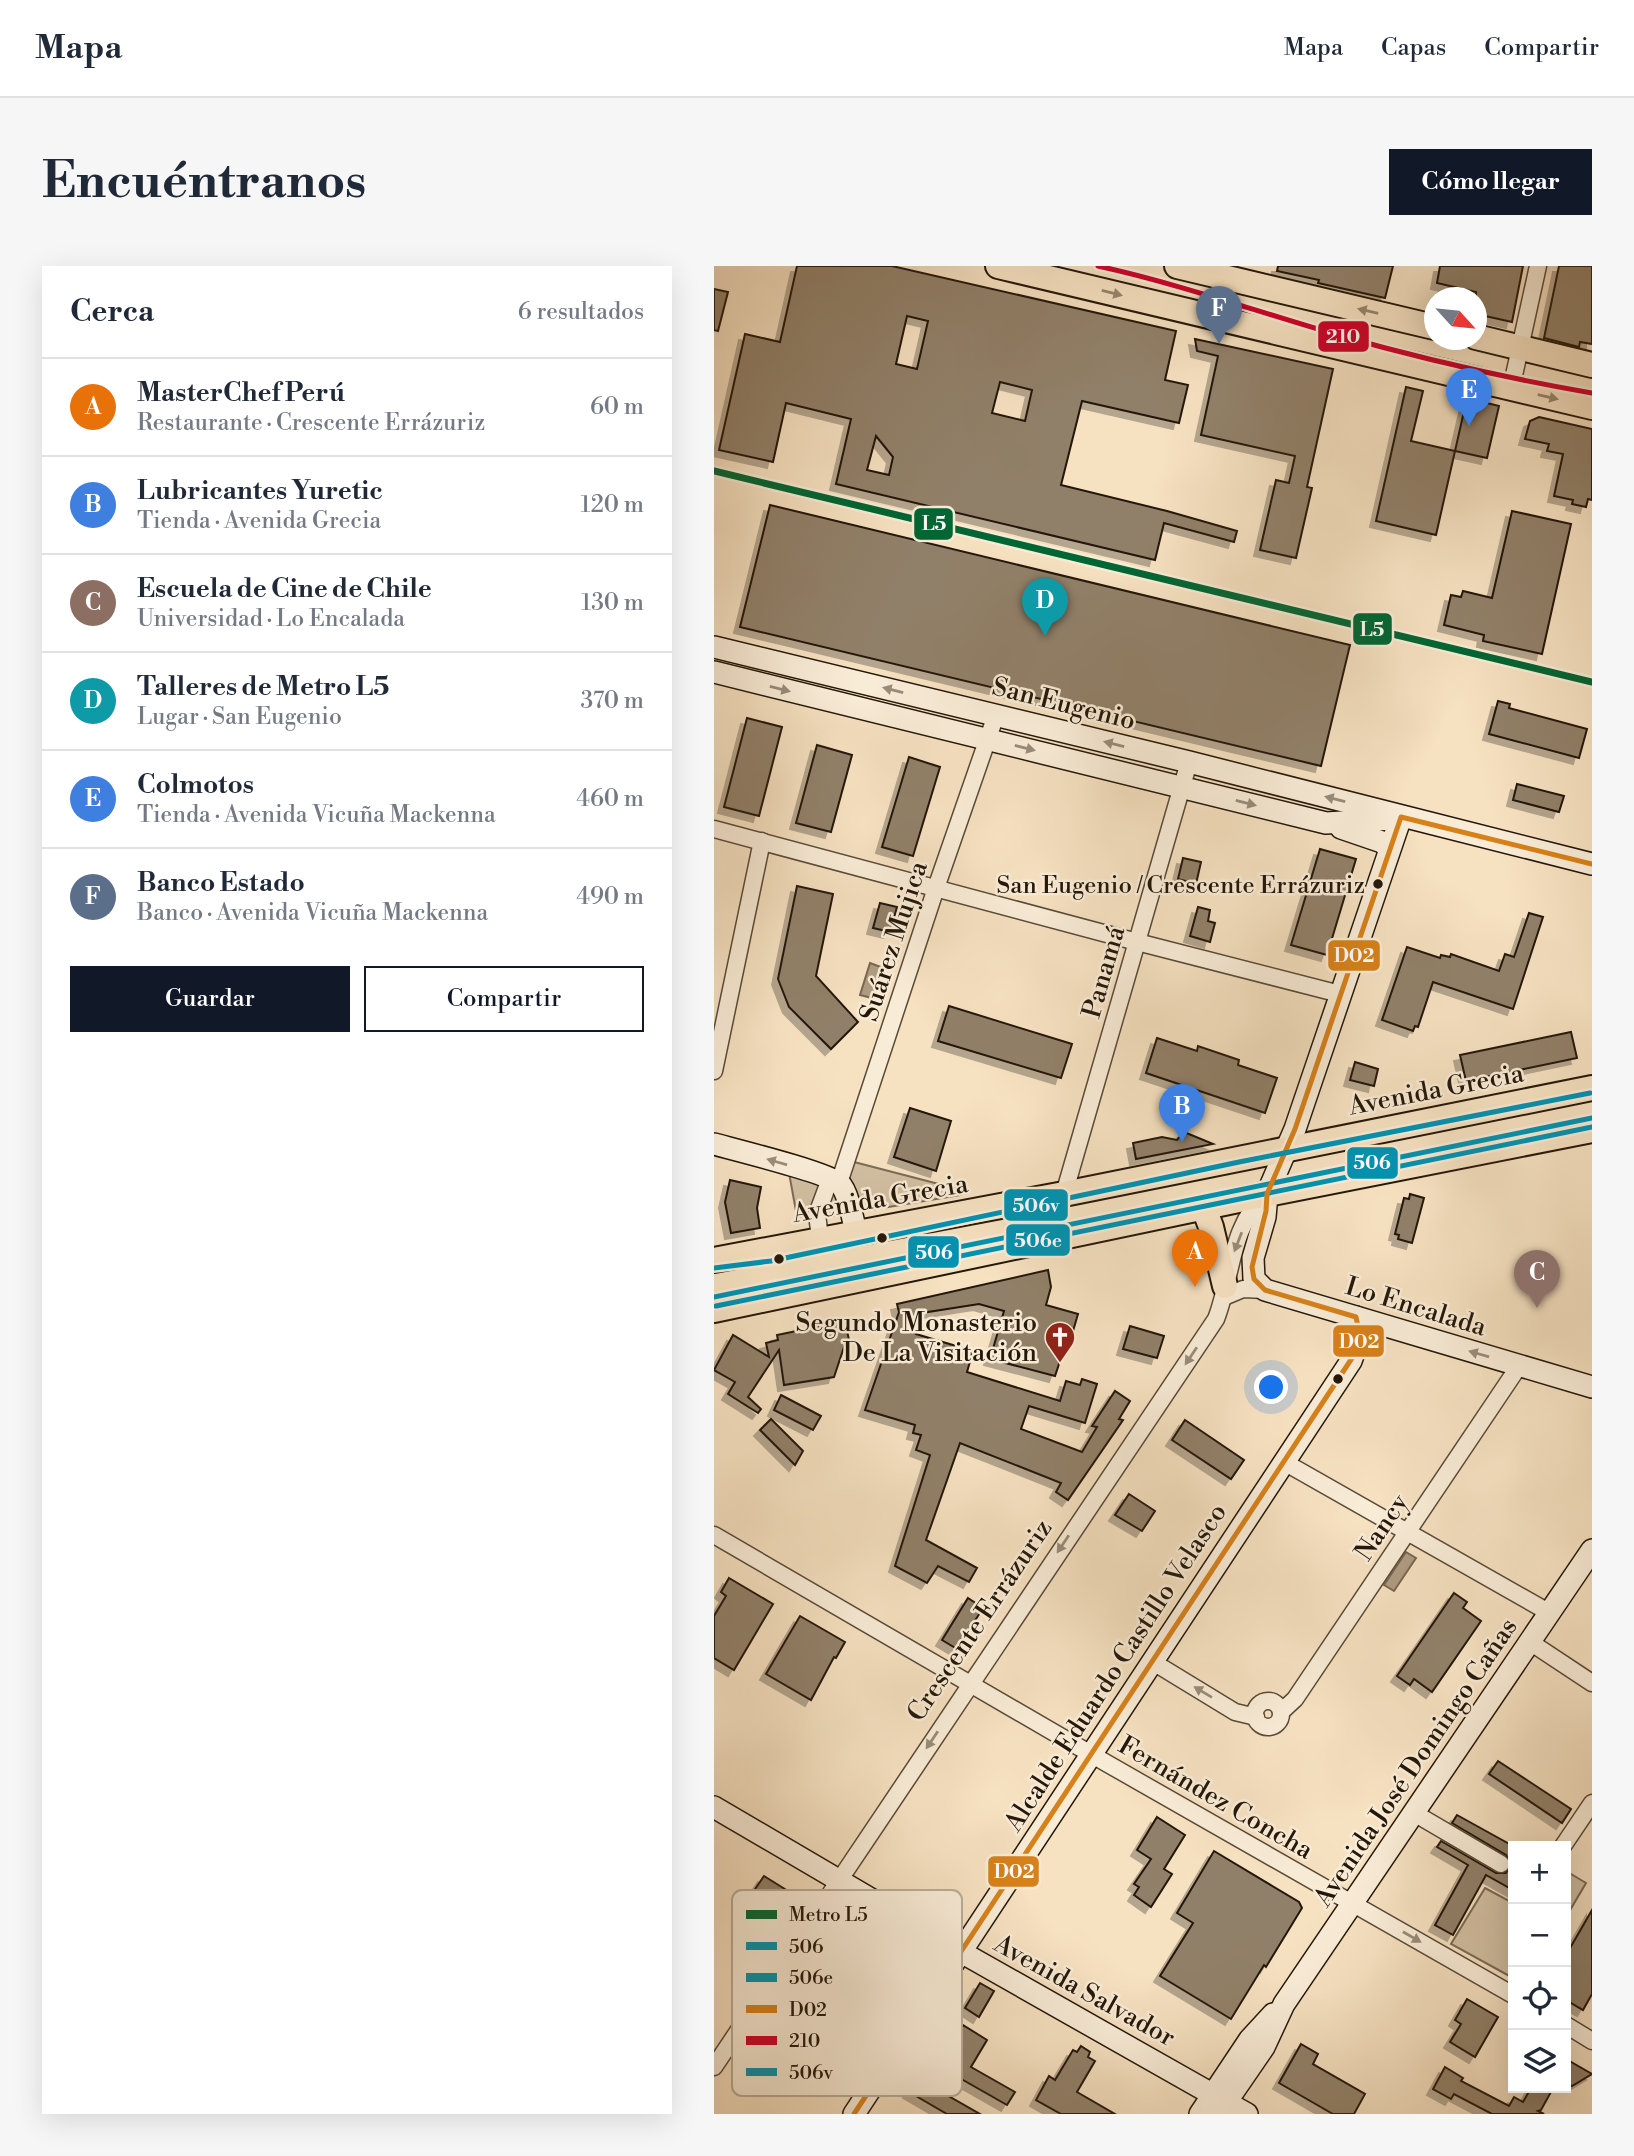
<!DOCTYPE html>
<html lang="es">
<meta charset="utf-8">
<style>
:root{--surface:#fff;--page:#f6f6f7;--text:#1f2937;--muted:#747a83;--line:#e0e1e3;--accent:#111827}
body{margin:0;font-family:"Libre Bodoni",serif;background:var(--page);color:var(--text)}
.controls{position:absolute;right:21px;bottom:21px;display:grid;overflow:hidden;border-radius:0px;box-shadow:0 7px 28px #0002}
.controls button{width:63px;height:63px;display:grid;place-items:center;padding:0;border:0;border-bottom:2px solid var(--line);background:var(--surface);color:var(--text);font:35px sans-serif}
.compass{position:absolute;left:710px;top:21px;width:63px;height:63px;border-radius:50%;background:var(--surface);box-shadow:0 7px 28px #0002;rotate:117deg}
.you{position:absolute;left:558px;top:1122px;width:24px;height:24px;margin:-18px;border:5px solid #fff;border-radius:50%;background:#1a73e8;box-shadow:0 0 0 10px #1a73e833}
.badge{display:grid;place-items:center;width:46px;height:46px;border-radius:50%;background:var(--accent);color:#fff;font-size:23px;font-weight:700}
.pin{position:absolute;translate:-50% -58px;filter:drop-shadow(0 2px 4px #0008)}
.pin::after{content:'';position:absolute;top:37px;width:24px;height:21px;background:inherit;clip-path:polygon(0 0,100% 0,50% 100%)}
.list{margin:0;padding:0;list-style:none}
h2{display:flex;justify-content:space-between;align-items:center;height:91px;margin:0;padding:0 28px;font-size:30px}
h2 small{font-size:23px;font-weight:400;color:var(--muted)}
.list li{display:grid;grid-template-columns:46px 1fr auto;gap:21px;align-items:center;box-sizing:border-box;height:98px;padding:0 28px;border-top:2px solid var(--line)}
.list b{display:block;font-size:26px;white-space:nowrap}
.list p{margin:0;font-size:23px;white-space:nowrap;color:var(--muted)}
.list em{font-size:23px;font-style:normal;color:var(--muted)}
.actions{display:flex;gap:14px;padding:21px 28px}
.actions a{flex:1;padding:16px 0;border:2px solid var(--accent);border-radius:0px;text-align:center;font-size:24px;color:var(--accent)}
.actions .main{background:var(--accent);color:#fff}
.icon{flex:none;width:38px;height:38px;fill:none;stroke:currentColor;stroke-width:2;stroke-linecap:round;stroke-linejoin:round}
.map{position:relative;flex:none;width:878px;height:1848px;overflow:hidden;border-radius:0px}
header{display:flex;align-items:center;gap:42px;box-sizing:border-box;height:98px;padding:0 35px;background:var(--surface);border-bottom:2px solid var(--line)}
header strong{font-size:33px}
nav{display:flex;gap:38px;margin-inline-start:auto;font-size:24px}
.intro{display:flex;align-items:center;justify-content:space-between;box-sizing:border-box;height:168px;padding:0 42px}
h1{margin:0;font-size:49px}
.button{padding:18px 32px;border-radius:0px;background:var(--accent);color:#fff;font-size:24px;font-weight:700}
main{display:flex;gap:42px;padding:0 42px}
aside{flex:1;background:var(--surface);border-radius:0px;box-shadow:0 7px 28px #0002}
.map>svg:first-child{display:block}
.green{fill:#d2bfa2;stroke:#7b6b56;stroke-width:2}
.water{fill:#af9c82;stroke:#776752;stroke-width:2}
.building{fill:#918069;stroke:#241709;stroke-width:2;fill-rule:evenodd;filter:url(#shadow)}
.lines{fill:none;stroke-linecap:round;stroke-linejoin:round}
.street-casing{stroke:#584a37;stroke-width:19}
.secondary-casing{stroke:#241709;stroke-width:24}
.primary-casing{stroke:#241709;stroke-width:28}
.street{stroke:#f9ecd7;stroke-width:16}
.secondary{stroke:#f9ecd7;stroke-width:21}
.primary{stroke:#f6e1c1;stroke-width:24}
.bus-1-casing{stroke:#f9ecd7;stroke-width:10}
.bus-2-casing{stroke:#f9ecd7;stroke-width:10}
.bus-3-casing{stroke:#f9ecd7;stroke-width:10}
.bus-4-casing{stroke:#f9ecd7;stroke-width:10}
.bus-5-casing{stroke:#f9ecd7;stroke-width:10}
.bus-1{stroke:#0093b3;stroke-width:5}
.bus-2{stroke:#0093b3;stroke-width:5}
.bus-3{stroke:#d7811a;stroke-width:5}
.bus-4{stroke:#cc0028;stroke-width:5}
.bus-5{stroke:#0093b3;stroke-width:5}
.metro-1-casing{stroke:#f9ecd7;stroke-width:12}
.metro-1{stroke:#063;stroke-width:7}
.oneway{fill:#98866e}
.oneway2{fill:#998c7a}
.bus-dot{fill:#241709;stroke:#f9ecd7;stroke-width:2.5}
.labels{text-anchor:middle;stroke-width:5;stroke-linejoin:round;paint-order:stroke}
.bus-label{font-size:24px;fill:#241709;stroke:#f9ecd7;text-anchor:end}
.street-label{font-size:26px;fill:#241709;stroke:#f9ecd7}
.poi-label{font-size:26px;fill:#241709;stroke:#f9ecd7;text-anchor:end}
.key{fill:#f9ecd7;stroke:#b9ac99;stroke-width:2}
.key-label{font-size:19px;fill:#241709}
.line-badge{stroke:#f9ecd7;stroke-width:2.5}
.badge-label{font-size:19px;text-anchor:middle;font-weight:bold;fill:#fff}
</style>
<header>
<strong>Mapa</strong>
<nav><a>Mapa</a><a>Capas</a><a>Compartir</a></nav>
</header>
<div class="intro"><h1>Encuéntranos</h1><a class="button">Cómo llegar</a></div>
<main>
<aside>
<h2>Cerca<small>6 resultados</small></h2>
<ul class="list">
<li><span class="badge" style="background:#e8710a">A</span><div><b>MasterChef Perú</b><p>Restaurante · Crescente Errázuriz</p></div><em>60 m</em></li>
<li><span class="badge" style="background:#3f7fe0">B</span><div><b>Lubricantes Yuretic</b><p>Tienda · Avenida Grecia</p></div><em>120 m</em></li>
<li><span class="badge" style="background:#8d6e63">C</span><div><b>Escuela de Cine de Chile</b><p>Universidad · Lo Encalada</p></div><em>130 m</em></li>
<li><span class="badge" style="background:#0f9aa8">D</span><div><b>Talleres de Metro L5</b><p>Lugar · San Eugenio</p></div><em>370 m</em></li>
<li><span class="badge" style="background:#3f7fe0">E</span><div><b>Colmotos</b><p>Tienda · Avenida Vicuña Mackenna</p></div><em>460 m</em></li>
<li><span class="badge" style="background:#5c6f8a">F</span><div><b>Banco Estado</b><p>Banco · Avenida Vicuña Mackenna</p></div><em>490 m</em></li>
</ul>
<div class="actions"><a class="main">Guardar</a><a>Compartir</a></div>
</aside>
<div class="map">
<svg width="878" height="1848" viewBox="0 0 878 1848">
<defs>
<filter id="shadow"><feDropShadow dx="-6" dy="6" stdDeviation="0" flood-color="#0004"/></filter>
</defs>
<rect width="100%" height="100%" fill="#f6e1c1"/>
<filter id="stains"><feTurbulence type="fractalNoise" baseFrequency=".00286" numOctaves="4"/><feColorMatrix values="0 0 0 0 .2 0 0 0 0 .09 0 0 0 0 .02 0 0 0 .5 -.17"/></filter>
<radialGradient id="worn" r=".72"><stop offset=".6" stop-color="#630" stop-opacity="0"/><stop offset="1" stop-color="#630" stop-opacity=".3"/></radialGradient>
<!-- green -->
<g class="green">
<path d="M140,896L248,924L247,929L84,956L75,907L131,923Z"/>
<path d="M852,1605L872,1617L852,1651Z"/>
<path d="M771,1622L799,1637V1712L737,1678Z"/>
</g>
<!-- water -->
<g class="water">
<path d="M156,697L167,701L158,732L146,729Z"/>
<path d="M692,1286L702,1292L680,1325L670,1319Z"/>
</g>
<!-- building -->
<g class="building">
<path d="M83,0H178L462,65L451,114L474,119L465,157L368,135L347,219L453,245L523,265L520,276L450,257L441,294L122,218L137,153L72,137L59,196L5,184L31,68L66,76ZM193,50L214,55L203,103L182,98ZM286,116L318,124L311,155L278,147ZM162,170L179,191L175,209L153,204Z"/>
<path d="M564,0H679L671,32L604,17L605,14L563,5Z"/>
<path d="M726,0H809L798,56L762,48V26L723,17Z"/>
<path d="M845,0H878V78L866,76L865,81L830,72Z"/>
<path d="M0,23L14,26L4,65L0,64Z"/>
<path d="M481,73L619,103L593,221L598,222L582,292L546,284L562,214L575,217L581,190L487,169L504,90L483,85Z"/>
<path d="M692,121L709,125L697,175L741,185L722,269L662,255Z"/>
<path d="M753,132L785,140L773,192L741,185Z"/>
<path d="M825,151L878,163V234L874,233L872,241L858,238L859,234L840,230L849,188L833,185L835,178L811,173L816,155Z"/>
<path d="M56,239L636,379L607,500L26,361Z"/>
<path d="M798,245L857,258L828,388L769,375L770,369L730,359L737,329L747,331L749,325L778,332Z"/>
<path d="M784,435L796,438L795,442L873,463L865,492L775,468Z"/>
<path d="M33,452L68,461L45,550L10,541Z"/>
<path d="M103,479L138,489L117,566L82,557Z"/>
<path d="M195,491L226,501L199,590L168,581Z"/>
<path d="M803,518L850,530L845,546L799,534Z"/>
<path d="M606,583L642,593L613,689L577,679Z"/>
<path d="M469,592L487,596L482,618L464,613Z"/>
<path d="M83,620L119,628L102,710L144,756L117,783L75,741L64,713Z"/>
<path d="M166,637L183,641L176,666L159,662Z"/>
<path d="M484,641L496,644L494,655L501,657L496,676L476,670Z"/>
<path d="M815,647L829,651L799,743L719,716L704,761L701,760L699,765L668,754L693,681L726,692L727,689L736,691L737,688L785,705L791,688L800,691Z"/>
<path d="M235,740L358,778L347,812L224,775Z"/>
<path d="M857,766L863,792L752,815L746,789Z"/>
<path d="M443,772L483,785L484,780L525,794L524,799L563,812L551,847L432,807Z"/>
<path d="M641,796L664,803L660,820L636,814Z"/>
<path d="M196,842L237,855L222,905L180,891Z"/>
<path d="M470,866L499,878L422,893L419,877L448,871L463,874Z"/>
<path d="M16,914L47,921L43,942L46,962L17,967L11,936Z"/>
<path d="M696,928L710,932L698,977L684,973L685,969L681,968L690,932L695,933Z"/>
<path d="M334,1004L337,1021L332,1039L364,1048L357,1072L354,1071L341,1110L276,1093L290,1045L265,1038L208,1047L202,1068L259,1085L253,1106L346,1135L352,1115L366,1119L368,1113L383,1118L371,1157L315,1140L307,1163L368,1186L383,1161L378,1160L401,1125L416,1135L405,1153L409,1154L354,1234L342,1226L347,1217L246,1177L212,1274L263,1302L255,1316L224,1300L213,1317L181,1300L216,1189L202,1184L207,1169L199,1167L201,1159L151,1144L185,1046L183,1038Z"/>
<path d="M131,1055L135,1074L132,1075L120,1111L70,1119L65,1084L34,1131L47,1143L44,1147L14,1128L21,1116L0,1104L19,1069L55,1091L52,1077L64,1074L63,1069Z"/>
<path d="M416,1060L450,1070L443,1092L409,1083Z"/>
<path d="M67,1129L107,1150L99,1164L60,1144Z"/>
<path d="M57,1153L89,1185L81,1199L46,1164Z"/>
<path d="M471,1154L530,1194L517,1213L458,1174Z"/>
<path d="M415,1228L441,1245L428,1265L401,1249Z"/>
<path d="M15,1312L59,1338L20,1404L0,1392V1350L12,1330L7,1326Z"/>
<path d="M740,1327L753,1336L749,1342L767,1355L718,1426L700,1413L696,1419L683,1410Z"/>
<path d="M254,1332L269,1342L243,1383L228,1374Z"/>
<path d="M86,1350L131,1376L122,1392L120,1391L97,1434L52,1408Z"/>
<path d="M784,1495L857,1543L848,1557L775,1508Z"/>
<path d="M743,1549L799,1580V1624L772,1609L739,1669L721,1659L754,1599L723,1581L727,1575L782,1607H792L797,1599L792,1589L738,1557Z"/>
<path d="M443,1551L471,1569L450,1603L458,1608L437,1641L420,1629L425,1621L420,1618L437,1593L423,1584Z"/>
<path d="M500,1585L585,1636L588,1642L552,1701L550,1699L517,1753L446,1710L479,1657L463,1647Z"/>
<path d="M50,1610L74,1625L48,1664L24,1648Z"/>
<path d="M878,1644V1728L869,1744L852,1734V1689Z"/>
<path d="M266,1717L280,1725L265,1751L251,1742Z"/>
<path d="M753,1733L784,1751L761,1791L736,1776L747,1758L741,1754Z"/>
<path d="M249,1759L273,1774L257,1801L301,1826L293,1839L214,1794L222,1781L229,1785L242,1763L246,1765Z"/>
<path d="M587,1778L604,1788L599,1798L651,1828L640,1848H619L565,1817Z"/>
<path d="M367,1780L376,1786L374,1791L381,1795L363,1826L401,1848H347L322,1834L335,1810L341,1814L359,1784L363,1786Z"/>
<path d="M852,1793L878,1808L858,1820L852,1816Z"/>
<path d="M731,1801L749,1812L747,1815L795,1840L800,1831L809,1836L817,1822H830L837,1826L827,1844L824,1845L830,1848H778L740,1828L737,1833L719,1823Z"/>
<path d="M203,1812L266,1848H233L195,1826Z"/>
</g>
<g class="lines">
<!-- street casing -->
<g class="street-casing">
<g id="street">
<path d="M797,123L824,0"/>
<path d="M0,563L423,676L626,728"/>
<path d="M0,805L48,575"/>
<path d="M125,917L222,622L282,449"/>
<path d="M350,928L475,496"/>
<path d="M106,972L103,948L116,913"/>
<path d="M510,1031L529,1023L551,1024"/>
<path d="M570,1196L836,1347"/>
<path d="M0,1269L394,1498L799,1729"/>
<path d="M816,1376L878,1417"/>
<path d="M439,1396L521,1446L542,1451"/>
<circle cx="554" cy="1448" r="13"/>
<path d="M567,1446L581,1433L805,1100"/>
<path d="M700,1547L787,1598"/>
<path d="M849,1580L878,1537"/>
<path d="M852,1759L878,1775"/>
<path d="M0,1801L502,1053C518,1013 516,958 552,929"/>
</g>
</g>
<!-- secondary casing -->
<g class="secondary-casing">
<g id="secondary">
<path d="M0,381L475,496L878,598"/>
<path d="M0,406L612,557L679,553"/>
<path d="M687,551L581,863L553,928L551,951L539,992L540,1013L551,1024L878,1121"/>
<path d="M627,562L668,576L675,582"/>
<path d="M0,878C22,884 115,907 126,918C134,926 139,954 142,966"/>
<path d="M0,1541L247,1686L533,1848"/>
<path d="M140,1848L637,1095L646,1070L642,1051"/>
<path d="M486,1848L536,1773L559,1748"/>
<path d="M504,1848L550,1781L570,1738L878,1284"/>
</g>
</g>
<!-- primary casing -->
<g class="primary-casing">
<g id="primary">
<path d="M284,0L878,141"/>
<path d="M463,0L720,61"/>
<path d="M762,71L878,99"/>
<path d="M490,942L497,961L511,1020"/>
<path d="M0,994L350,928L878,822"/>
<path d="M0,1044L553,928L878,864"/>
</g>
</g>
<!-- street -->
<use href="#street" class="street"/>
<!-- secondary -->
<use href="#secondary" class="secondary"/>
<!-- primary -->
<use href="#primary" class="primary"/>
<!-- bus-1 casing -->
<g class="bus-1-casing">
<path id="bus-1" d="M0,1031L878,852"/>
</g>
<!-- bus-2 casing -->
<g class="bus-2-casing">
<path id="bus-2" d="M2,1040L878,861"/>
</g>
<!-- bus-3 casing -->
<g class="bus-3-casing">
<path id="bus-3" d="M140,1848L642,1086L646,1070L642,1051L551,1024L540,1013L538,1001L552,945L553,928L581,863L687,551L878,598"/>
</g>
<!-- bus-4 casing -->
<g class="bus-4-casing">
<path id="bus-4" d="M384,0C466,18 544,46 624,69C708,93 792,112 878,127"/>
</g>
<!-- bus-5 casing -->
<g class="bus-5-casing">
<path id="bus-5" d="M0,1002L57,995L525,896L876,827"/>
</g>
<!-- bus-1 -->
<use href="#bus-1" class="bus-1"/>
<!-- bus-2 -->
<use href="#bus-2" class="bus-2"/>
<!-- bus-3 -->
<use href="#bus-3" class="bus-3"/>
<!-- bus-4 -->
<use href="#bus-4" class="bus-4"/>
<!-- bus-5 -->
<use href="#bus-5" class="bus-5"/>
<!-- metro-1 casing -->
<g class="metro-1-casing">
<path id="metro-1" d="M0,205L878,416"/>
</g>
<!-- metro-1 -->
<use href="#metro-1" class="metro-1"/>
</g>
<!-- one-way arrows -->
<defs><path id="oneway-solid" d="M-6-.8H1V-3.2L6.5 0L1 3.2V.8H-6Z" transform="scale(1.75)"/></defs>
<g class="oneway">
<use href="#oneway-solid" transform="translate(398 27) rotate(14)"/>
<use href="#oneway-solid" transform="translate(654 45) rotate(-167)"/>
<use href="#oneway-solid" transform="translate(834 131) rotate(13)"/>
</g>
<g class="oneway2">
<use href="#oneway-solid" transform="translate(66 423) rotate(14)"/>
<use href="#oneway-solid" transform="translate(179 424) rotate(-166)"/>
<use href="#oneway-solid" transform="translate(400 478) rotate(-166)"/>
<use href="#oneway-solid" transform="translate(311 482) rotate(14)"/>
<use href="#oneway-solid" transform="translate(621 533) rotate(-166)"/>
<use href="#oneway-solid" transform="translate(532 537) rotate(14)"/>
<use href="#oneway-solid" transform="translate(63 896) rotate(-164)"/>
<use href="#oneway-solid" transform="translate(524 976) rotate(111)"/>
<use href="#oneway-solid" transform="translate(765 1088) rotate(-164)"/>
<use href="#oneway-solid" transform="translate(477 1090) rotate(124)"/>
<use href="#oneway-solid" transform="translate(349 1278) rotate(124)"/>
<use href="#oneway-solid" transform="translate(489 1426) rotate(-149)"/>
<use href="#oneway-solid" transform="translate(218 1474) rotate(124)"/>
<use href="#oneway-solid" transform="translate(698 1671) rotate(30)"/>
</g>
<!-- icons -->
<defs>
<g id="church-pin" transform="scale(1.575)"><path d="M0 17L-7.5 6A9.5 9.5 0 1 1 7.5 6Z" fill="#8f2418" stroke="#f9ecd7"/><path d="M-1.2-6h2.4v3.5h3.3v2.4h-3.3V6h-2.4V-.1h-3.3v-2.4h3.3Z" fill="#fff"/></g>
</defs>
<g fill-rule="evenodd">
<use href="#church-pin" x="346" y="1071"/>
</g>
<!-- markers -->
<g class="bus-dot">
<circle cx="664" cy="618" r="6"/>
<circle cx="168" cy="972" r="6"/>
<circle cx="65" cy="993" r="6"/>
<circle cx="624" cy="1113" r="6"/>
</g>
<g class="labels">
<!-- bus labels -->
<g class="bus-label">
<text x="651" y="627">San Eugenio / Crescente Errázuriz</text>
</g>
<!-- street labels -->
<g class="street-label">
<text transform="translate(350 437) rotate(14)" y="9">San Eugenio</text>
<text transform="translate(179 675) rotate(-72)" y="9">Suárez Mujica</text>
<text transform="translate(389 706) rotate(-74)" y="9">Panamá</text>
<text transform="translate(722 823) rotate(-11)" y="9">Avenida Grecia</text>
<text transform="translate(166 932) rotate(-10)" y="9">Avenida Grecia</text>
<text transform="translate(702 1040) rotate(17)" y="9">Lo Encalada</text>
<text transform="translate(667 1261) rotate(-56)" y="9">Nancy</text>
<text transform="translate(265 1354) rotate(-56)" y="9">Crescente Errázuriz</text>
<text transform="translate(401 1401) rotate(-57)" y="9">Alcalde Eduardo Castillo Velasco</text>
<text transform="translate(701 1496) rotate(-56)" y="9">Avenida José Domingo Cañas</text>
<text transform="translate(502 1531) rotate(30)" y="9">Fernández Concha</text>
<text transform="translate(371 1724) rotate(29)" y="9">Avenida Salvador</text>
</g>
<!-- poi labels -->
<g class="poi-label">
<text x="323" y="1065">Segundo Monasterio<tspan x="323" dy="30">De La Visitación</tspan></text>
</g>
</g>
<!-- legend -->
<rect x="18" y="1624" width="230" height="206" rx="10" class="key"/>
<rect x="32" y="1644" width="31" height="9" fill="#063"/>
<rect x="32" y="1676" width="31" height="8" fill="#0093b3"/>
<rect x="32" y="1707" width="31" height="9" fill="#0093b3"/>
<rect x="32" y="1739" width="31" height="8" fill="#d7811a"/>
<rect x="32" y="1770" width="31" height="9" fill="#cc0028"/>
<rect x="32" y="1802" width="31" height="8" fill="#0093b3"/>
<g class="key-label">
<text x="75" y="1655">Metro L5</text>
<text x="75" y="1687">506</text>
<text x="75" y="1718">506e</text>
<text x="75" y="1750">D02</text>
<text x="75" y="1781">210</text>
<text x="75" y="1813">506v</text>
</g>
<g class="line-badge">
<rect x="603" y="54" width="53" height="33" rx="7" fill="#cc0028"/>
<rect x="199" y="241" width="41" height="34" rx="7" fill="#063"/>
<rect x="638" y="346" width="41" height="34" rx="7" fill="#063"/>
<rect x="613" y="673" width="54" height="33" rx="7" fill="#d7811a"/>
<rect x="632" y="880" width="53" height="34" rx="7" fill="#0093b3"/>
<rect x="289" y="922" width="66" height="34" rx="7" fill="#0093b3"/>
<rect x="291" y="957" width="66" height="34" rx="7" fill="#0093b3"/>
<rect x="193" y="969" width="53" height="34" rx="7" fill="#0093b3"/>
<rect x="618" y="1058" width="53" height="34" rx="7" fill="#d7811a"/>
<rect x="273" y="1589" width="53" height="33" rx="7" fill="#d7811a"/>
</g>
<g class="badge-label">
<text x="629" y="77">210</text>
<text x="220" y="264">L5</text>
<text x="658" y="370">L5</text>
<text x="640" y="696">D02</text>
<text x="658" y="903">506</text>
<text x="322" y="946">506v</text>
<text x="324" y="981">506e</text>
<text x="220" y="993">506</text>
<text x="645" y="1082">D02</text>
<text x="300" y="1612">D02</text>
</g>
<rect width="100%" height="100%" filter="url(#stains)"/>
<rect width="100%" height="100%" fill="url(#worn)"/>
</svg>
<div class="controls">
<button>+</button>
<button>−</button>
<button><svg class="icon" aria-label="locate" viewBox="0 0 24 24"><circle cx="12" cy="12" r="6"/><path d="M12 2v4M12 18v4M2 12h4M18 12h4"/></svg></button>
<button><svg class="icon" aria-label="layers" viewBox="0 0 24 24"><path d="M12 4l9 5-9 5-9-5zM3 14l9 5 9-5"/></svg></button>
</div>
<svg class="compass" viewBox="-18 -18 36 36"><path d="M0-13l5 13h-10z" fill="#e53935"/><path d="M0 13l5-13h-10z" fill="#747a83"/></svg>
<div class="you"></div>
<div class="pin badge" style="left:481px;top:1021px;background:#e8710a">A</div>
<div class="pin badge" style="left:468px;top:876px;background:#3f7fe0">B</div>
<div class="pin badge" style="left:823px;top:1042px;background:#8d6e63">C</div>
<div class="pin badge" style="left:331px;top:370px;background:#0f9aa8">D</div>
<div class="pin badge" style="left:755px;top:160px;background:#3f7fe0">E</div>
<div class="pin badge" style="left:505px;top:78px;background:#5c6f8a">F</div>
</div>
</main>
